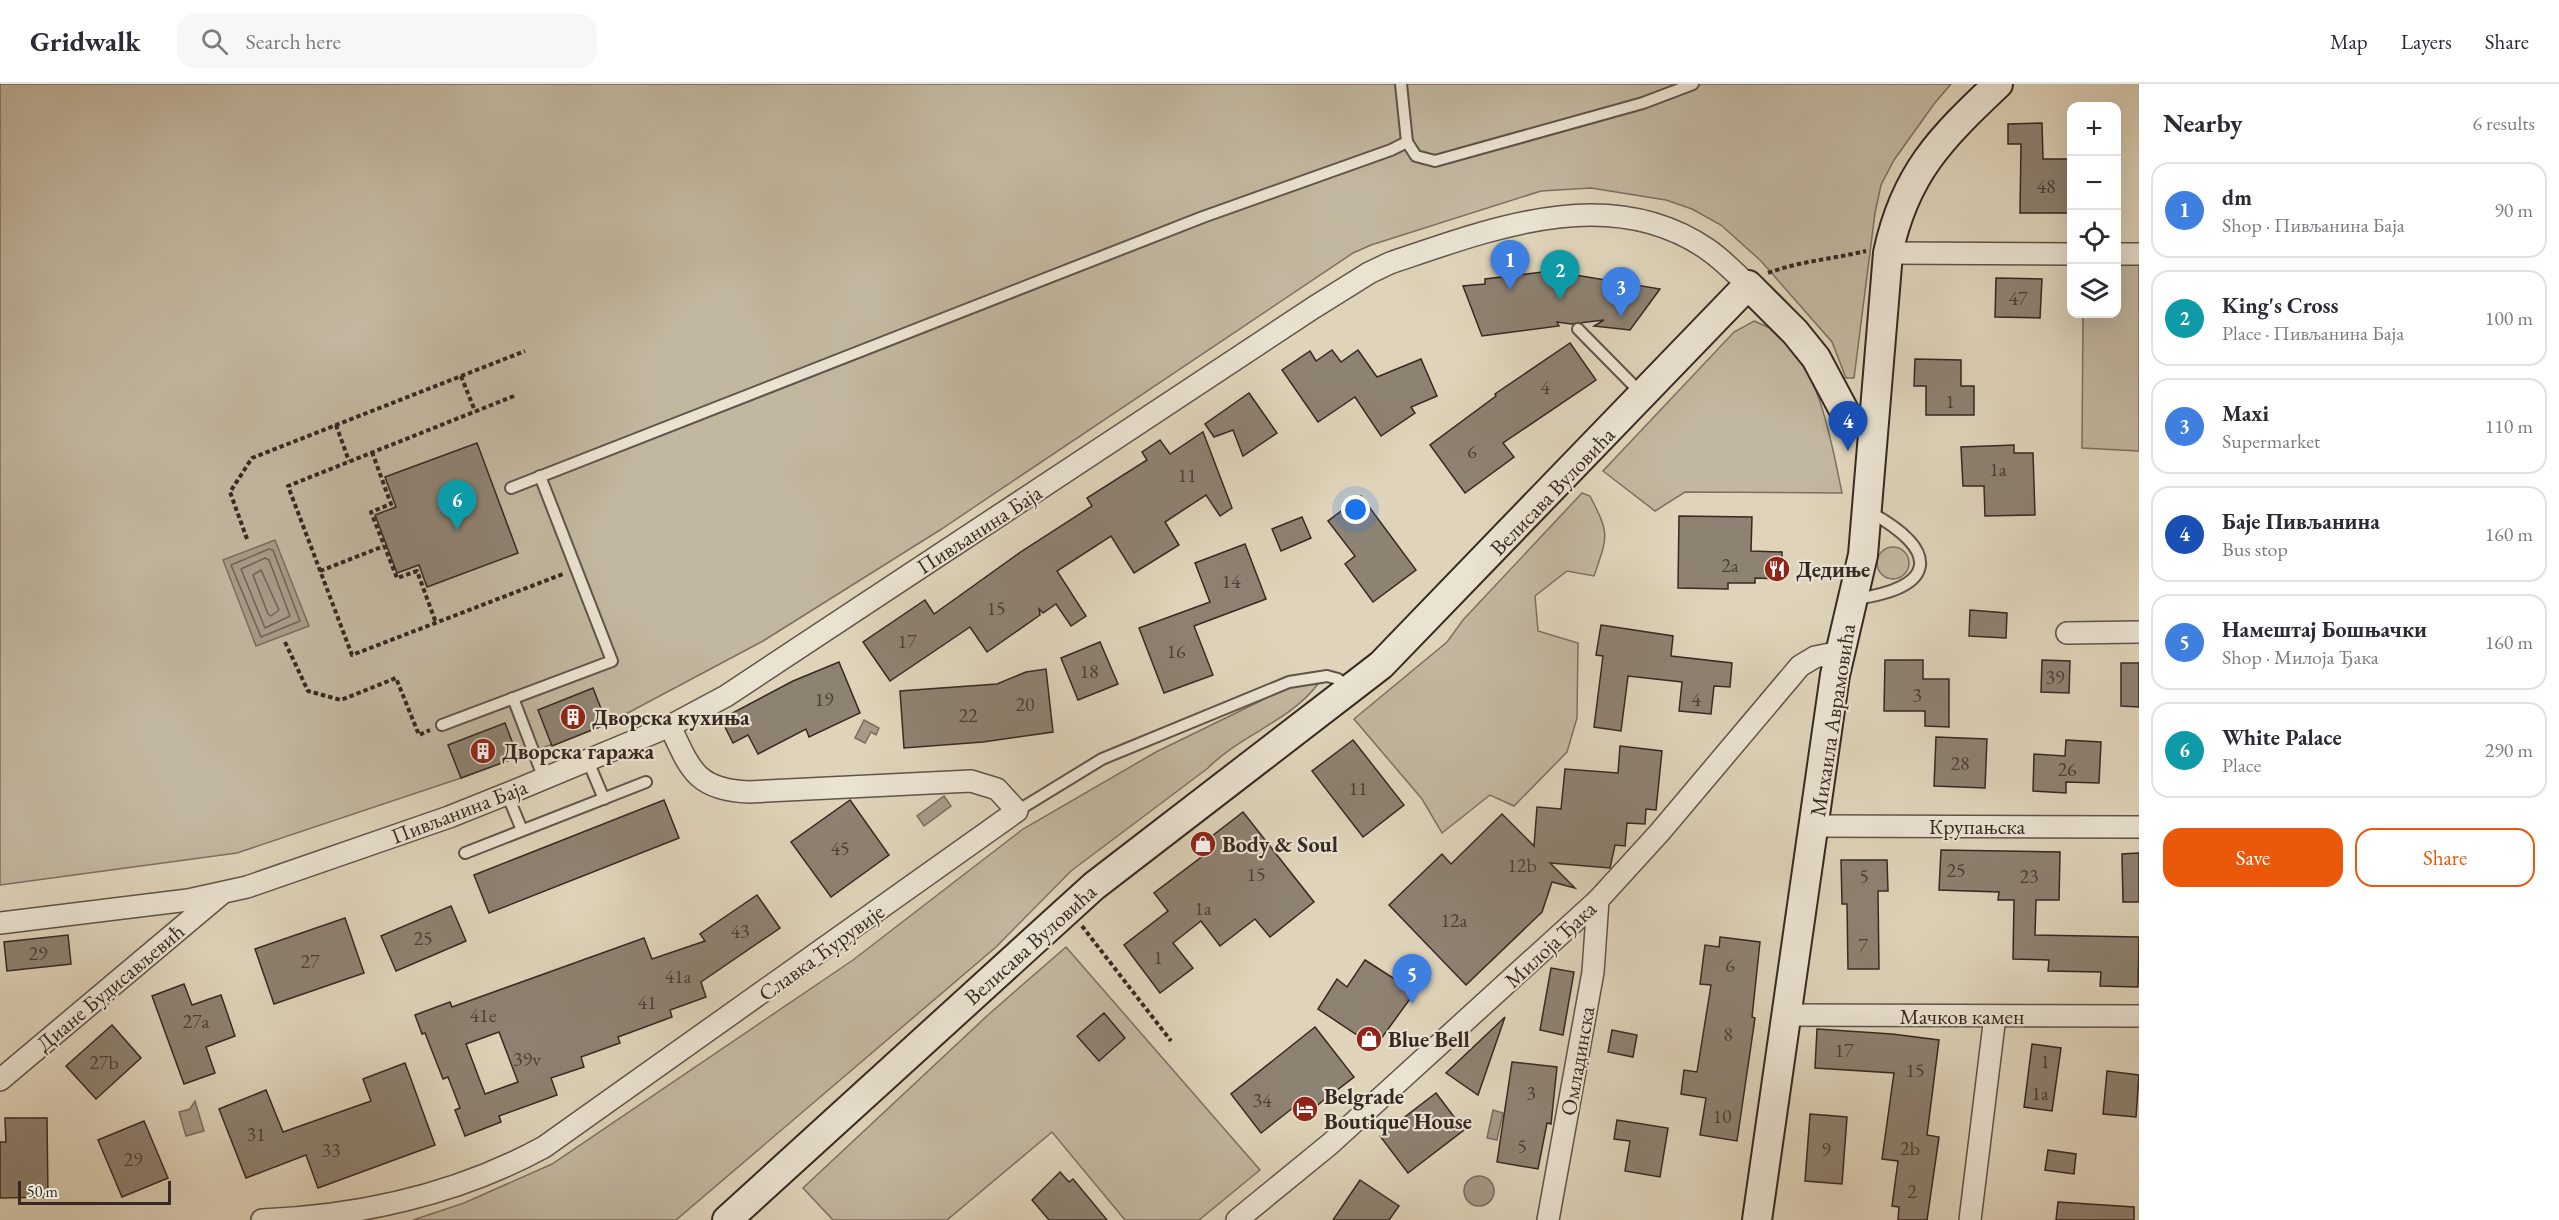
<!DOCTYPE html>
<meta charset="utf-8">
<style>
:root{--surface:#fff;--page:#f7f7f7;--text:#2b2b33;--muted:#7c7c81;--line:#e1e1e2;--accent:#ea580c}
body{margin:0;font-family:"EB Garamond",serif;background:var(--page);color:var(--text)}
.controls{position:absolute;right:18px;top:18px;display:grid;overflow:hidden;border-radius:12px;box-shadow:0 6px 24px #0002}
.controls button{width:54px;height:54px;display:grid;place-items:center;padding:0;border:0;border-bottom:2px solid var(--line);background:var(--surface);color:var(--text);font:30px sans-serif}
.scale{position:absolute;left:18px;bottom:15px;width:153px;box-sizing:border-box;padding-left:6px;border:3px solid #362923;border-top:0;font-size:16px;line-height:21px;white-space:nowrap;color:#362923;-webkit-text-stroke:4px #eae3d2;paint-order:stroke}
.you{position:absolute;left:1356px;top:426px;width:21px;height:21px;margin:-15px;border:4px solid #fff;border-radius:50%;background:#1a73e8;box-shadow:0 0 0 9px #1a73e833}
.badge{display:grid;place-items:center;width:39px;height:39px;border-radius:50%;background:var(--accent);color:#fff;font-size:20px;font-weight:700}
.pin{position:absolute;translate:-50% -50px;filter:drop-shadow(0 2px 3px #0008)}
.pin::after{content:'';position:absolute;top:32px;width:21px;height:18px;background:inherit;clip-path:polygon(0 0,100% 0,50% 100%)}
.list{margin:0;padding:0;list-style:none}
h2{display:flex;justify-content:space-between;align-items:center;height:78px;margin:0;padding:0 24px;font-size:26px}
h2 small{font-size:20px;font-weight:400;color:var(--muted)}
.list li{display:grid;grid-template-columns:39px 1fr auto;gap:18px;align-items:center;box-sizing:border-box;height:96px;margin:0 12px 12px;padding:0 12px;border:2px solid var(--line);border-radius:18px}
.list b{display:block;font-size:22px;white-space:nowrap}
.list p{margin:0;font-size:20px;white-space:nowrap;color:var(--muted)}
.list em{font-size:20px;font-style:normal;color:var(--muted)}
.actions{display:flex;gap:12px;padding:18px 24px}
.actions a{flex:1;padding:14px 0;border:2px solid var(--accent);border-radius:18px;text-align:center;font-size:21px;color:var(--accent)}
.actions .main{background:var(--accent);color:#fff}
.icon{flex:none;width:33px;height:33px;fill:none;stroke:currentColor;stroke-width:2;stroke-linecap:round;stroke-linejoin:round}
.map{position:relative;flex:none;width:2139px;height:1136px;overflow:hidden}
header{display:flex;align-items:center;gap:36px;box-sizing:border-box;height:84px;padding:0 30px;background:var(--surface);border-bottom:2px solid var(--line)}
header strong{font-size:28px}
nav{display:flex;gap:33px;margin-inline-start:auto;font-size:21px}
.search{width:420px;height:54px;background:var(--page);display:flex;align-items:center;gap:15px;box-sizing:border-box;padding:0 21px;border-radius:18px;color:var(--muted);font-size:22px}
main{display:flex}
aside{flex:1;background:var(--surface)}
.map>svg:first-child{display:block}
.green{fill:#c2b7a0;stroke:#7c7062;stroke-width:1.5}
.water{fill:#a69a87;stroke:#796d5f;stroke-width:1.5}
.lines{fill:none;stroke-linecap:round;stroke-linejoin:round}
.shore{stroke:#6e6255;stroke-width:1.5}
.building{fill:#8e8272;stroke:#362923;stroke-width:1.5;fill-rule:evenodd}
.lane-casing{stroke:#605449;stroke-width:14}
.street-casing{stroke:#605449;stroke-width:24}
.secondary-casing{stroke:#362923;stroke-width:32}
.path{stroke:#362923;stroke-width:4;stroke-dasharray:4.5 3;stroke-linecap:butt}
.lane{stroke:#eae3d2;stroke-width:10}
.street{stroke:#eae3d2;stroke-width:21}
.secondary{stroke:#eae3d2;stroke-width:28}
.labels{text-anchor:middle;stroke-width:4.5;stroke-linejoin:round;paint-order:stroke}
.number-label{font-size:20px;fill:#4c3f37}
.street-label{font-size:22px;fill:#362923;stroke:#eae3d2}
.poi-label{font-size:22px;font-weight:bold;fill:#362923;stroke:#eae3d2;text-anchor:start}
</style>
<header>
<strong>Gridwalk</strong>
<div class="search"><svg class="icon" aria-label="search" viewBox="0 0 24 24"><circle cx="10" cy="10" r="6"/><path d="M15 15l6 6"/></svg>Search here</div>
<nav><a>Map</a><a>Layers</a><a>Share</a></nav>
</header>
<main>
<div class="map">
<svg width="2139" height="1136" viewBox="0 0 2139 1136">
<rect width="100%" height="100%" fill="#dfd4ba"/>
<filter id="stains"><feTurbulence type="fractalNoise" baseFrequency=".00333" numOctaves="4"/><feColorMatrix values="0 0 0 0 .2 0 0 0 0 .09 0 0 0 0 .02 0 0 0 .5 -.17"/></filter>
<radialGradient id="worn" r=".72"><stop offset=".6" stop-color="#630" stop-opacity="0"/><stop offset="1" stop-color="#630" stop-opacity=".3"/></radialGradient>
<!-- green -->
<g class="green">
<path d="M0,0H1951L1934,20L1894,76L1881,101L1875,129L1854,294H1846L1832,258L1761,177L1721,141L1692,125L1666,116L1591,104L1541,107L1371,161L1353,169L940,446L763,557L607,640L461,694L237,769L0,801Z"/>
<path d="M2117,176H2139V367L2082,364L2083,230H2116Z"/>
<path d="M1754,237C1760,240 1770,243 1775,247C1820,282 1831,357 1842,409L1685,408L1655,427L1603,387L1734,248Z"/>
<path d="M1582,409L1590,412C1610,451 1608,451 1594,492L1567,487L1535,512L1538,547L1578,559L1577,634L1567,668L1514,722L1490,711L1442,749L1422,715L1354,635L1447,558L1463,536Z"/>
<circle cx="1893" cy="479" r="16"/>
<path d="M1304,599L1318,600C1289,638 1240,651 1208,684L1071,787L996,863L676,1136H413L464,1119L552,1080L853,876L1023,745L1156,668L1285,605Z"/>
<path d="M1066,863L1260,1086L1199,1136H1125L1052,1048L947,1136H833L803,1104L988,931Z"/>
</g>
<!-- water -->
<g class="water">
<path d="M275,456L309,542L256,562L223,476Z"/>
<path d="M864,636L879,644L876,651L871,648L865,659L855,654Z"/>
<path d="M944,712L951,722L924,742L917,732Z"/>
<path d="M195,1017L204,1047L186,1052L179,1028L190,1025Z"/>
<path d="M1493,1026L1503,1029L1497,1056L1487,1054Z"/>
<circle cx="1479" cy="1107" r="15"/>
</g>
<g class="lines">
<!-- shore -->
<g class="shore">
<path d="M269,465L273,466L300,537L261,553L231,481Z"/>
<path d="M265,474L269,476L290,532L265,544L241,485Z"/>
<path d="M261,486L279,526L271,532L268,530L253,491Z"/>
</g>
</g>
<!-- building -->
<g class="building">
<path d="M2042,39L2043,75H2072V129H2020L2021,60H2008V40Z"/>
<path d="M1551,187L1660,205L1630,246L1594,242L1604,236L1571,240L1557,238L1559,242L1482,252L1463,202L1485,200V195Z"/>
<path d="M1996,194L2042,195L2040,234L1995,233Z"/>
<path d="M1570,259L1596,296L1503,359L1514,373L1465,409L1430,361L1496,312L1495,310Z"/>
<path d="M1332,266L1341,278L1358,266L1377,293L1421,275L1437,312L1411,323L1415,329L1381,352L1355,313L1318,338L1282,286L1310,267L1316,277Z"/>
<path d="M1915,275L1961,276V302H1974V331H1926V302H1914Z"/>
<path d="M1249,309L1277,349L1243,372L1233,346L1214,353L1205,340Z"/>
<path d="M1203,348L1232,424L1220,432L1206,411L1165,438L1179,461L1134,489L1111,452L1057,487L1086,532L1071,542L1056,520L1043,529L1039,525L1040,531L987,568L970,543L890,597L863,558L925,516L934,530L1022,467L1092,422L1087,414L1147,376L1142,368L1160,356L1170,370Z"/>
<path d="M477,359L518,469L427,503L419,481L397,489L375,431L396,423L385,393Z"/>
<path d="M2014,361V369H2033L2035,431L1985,432L1984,402H1963L1961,363Z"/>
<path d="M1361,412L1416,486L1373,518L1345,480L1355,472L1328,437Z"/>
<path d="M1679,432L1752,433L1751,467L1782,468V495L1755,494V499H1728V505L1678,504Z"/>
<path d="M1302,433L1311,454L1281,467L1272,445Z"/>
<path d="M1245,460L1266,515L1194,542L1213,591L1164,609L1139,544L1210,518L1195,479Z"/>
<path d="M1970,526L2007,529L2006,554L1969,552Z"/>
<path d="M1601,541L1673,552L1671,572L1732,579L1730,603L1714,602L1711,630L1679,627L1682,598L1628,592L1621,647L1594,643L1603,572L1596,571Z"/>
<path d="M1100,558L1118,600L1078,616L1061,574Z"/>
<path d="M1885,576H1923V595H1949V643L1925,642V627H1884Z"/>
<path d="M2042,576L2070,577L2069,609L2041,608Z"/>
<path d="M839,578L860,629L809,653L806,645L758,670L748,651L733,659L721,635L793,597Z"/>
<path d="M2121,579H2139V623L2121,622Z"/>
<path d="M1046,585L1053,648L983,658L904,664L900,607L997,600L1026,588Z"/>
<path d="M593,604L607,640L552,662L538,626Z"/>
<path d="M505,639L518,673L461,694L448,661Z"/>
<path d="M1936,653L1987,655L1985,704L1934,702Z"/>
<path d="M1353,656L1404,721L1363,753L1312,687Z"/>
<path d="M2066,656L2101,658L2099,699L2066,698V709L2033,707L2034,670L2065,672Z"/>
<path d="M1620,662L1662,667L1656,726L1646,725L1645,740L1627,739L1625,762L1615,761L1610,784L1550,779L1575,804L1552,798L1542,828L1466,901L1389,821L1442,770L1451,780L1502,730L1534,762L1537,723L1561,725L1565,685L1618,689Z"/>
<path d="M664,716L679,754L489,829L474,791Z"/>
<path d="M850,716L889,771L831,813L791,758Z"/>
<path d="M1243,728L1314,818L1270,853L1255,835L1220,862L1201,837L1173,859L1193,884L1160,909L1124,861L1168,827L1154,809L1204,771L1198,763Z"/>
<path d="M1941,766L2060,768L2059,816H2036L2035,851L2139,853L2138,903L2100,902L2101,888L2048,887L2049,876L2013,875L2014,816H1998L1999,808L1939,806Z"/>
<path d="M2139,769V818H2123L2122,770Z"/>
<path d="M1841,776H1887L1888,807H1878L1879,885H1848L1847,820H1842Z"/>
<path d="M757,811L780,844L701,898L706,913L670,926L672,933L618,953L620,959L581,973L584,983L551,994L557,1011L499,1032L501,1038L465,1052L455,1026L460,1024L448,993L443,995L425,949L422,950L415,931L450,918L452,923L644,854L652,875L705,857L700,850ZM499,948L518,998L485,1010L466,960Z"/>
<path d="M451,822L466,857L396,887L381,852Z"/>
<path d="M345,834L364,889L274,920L255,865Z"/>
<path d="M68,851L71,880L7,887L4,858Z"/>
<path d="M1720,853L1760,858L1752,933L1755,934L1737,1057L1700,1051L1706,1014L1681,1010L1684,986L1697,988L1711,901L1700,900L1705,861L1719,863Z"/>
<path d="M1365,876L1415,908L1375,963L1318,925L1337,895L1347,903Z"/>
<path d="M1551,884L1574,888L1563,951L1540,946Z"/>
<path d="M184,900L192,921L221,911L235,952L206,963L215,989L184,1000L152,912Z"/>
<path d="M1104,929L1125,954L1099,977L1077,952Z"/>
<path d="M1505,933L1478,1011L1446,989Z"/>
<path d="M112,941L141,974L96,1015L66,982Z"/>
<path d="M1315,943L1354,993L1302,1033L1294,1023L1261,1049L1231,1010Z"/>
<path d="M1817,945L1892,950L1939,956L1927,1051L1939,1053L1927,1136H1898L1899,1123L1892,1122L1898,1077L1882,1075L1894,989L1815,984Z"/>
<path d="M1612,946L1637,951L1633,973L1608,968Z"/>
<path d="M2032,960L2061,964L2052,1027L2024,1023Z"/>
<path d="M1512,978L1557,983L1551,1040L1547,1039L1538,1085L1497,1078Z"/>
<path d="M405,979L435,1061L318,1104L306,1071L246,1094L219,1025L266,1006L283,1048L371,1017L363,995Z"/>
<path d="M2107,987L2139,991L2136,1033L2103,1030Z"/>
<path d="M1436,1009L1464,1046L1408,1089L1380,1052Z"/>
<path d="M1810,1030L1847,1033L1842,1100L1805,1097Z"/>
<path d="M5,1034H47L48,1113L0,1114V1058H6Z"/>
<path d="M1617,1036L1668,1044L1660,1093L1625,1087L1630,1057L1614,1055Z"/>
<path d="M144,1037L168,1094L122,1113L98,1056Z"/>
<path d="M2048,1066L2076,1070L2074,1090L2045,1086Z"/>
<path d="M1060,1088L1069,1098L1073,1095L1107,1136H1049L1032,1116Z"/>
<path d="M1360,1096L1399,1122L1389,1136H1333Z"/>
<path d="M2058,1118L2134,1123V1136H2056Z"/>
</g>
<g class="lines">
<!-- lane casing -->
<g class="lane-casing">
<g id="lane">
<path d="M1401,0L1407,58"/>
<path d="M1578,245L1641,309"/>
<path d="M511,404L1203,133L1391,66L1407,58L1416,72L1435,77L1643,19L1693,0"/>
<path d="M1855,515C1937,504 1941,467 1870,428"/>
<path d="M513,614L544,695"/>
<path d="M442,641L612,577L540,392"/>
<path d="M588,677L604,715"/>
<path d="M507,710L522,746"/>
<path d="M1017,727L1102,675L1289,598L1327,592L1338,595L1348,605"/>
<path d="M465,769L646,698"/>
</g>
</g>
<!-- street casing -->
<g class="street-casing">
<g id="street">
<path d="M1888,169L2072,170"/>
<path d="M2116,170H2139"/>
<path d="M2067,549L2139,548"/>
<path d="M1815,742L2139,743"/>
<path d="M0,839L188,816L247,803L449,733L514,707L670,642L726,612L1313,224L1369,189L1390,179C1491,145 1609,98 1707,165C1722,175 1735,189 1748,201"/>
<path d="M1785,931L2139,932"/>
<path d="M0,996L220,811"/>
<path d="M262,1136C359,1132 458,1110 544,1063L1017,727L997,705L971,697L749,708C696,706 690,685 670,642"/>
<path d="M1237,1136L1330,1060L1598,816L1660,748L1800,582L1815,573L1840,568"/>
<path d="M1548,1136L1593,888L1598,816"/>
<path d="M1970,1136L1995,932"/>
</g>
</g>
<!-- secondary casing -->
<g class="secondary-casing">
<g id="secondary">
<path d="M727,1136L1094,802L1381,581L1748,201L1795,248L1816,274L1848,334L1873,340"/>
<path d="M1757,1136L1835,591L1863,471L1888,169C1905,89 1941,54 1998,0"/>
</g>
</g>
<!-- path -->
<g class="path">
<path d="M1768,189C1800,177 1833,175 1866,167"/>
<path d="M461,292L475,327"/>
<path d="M514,312L288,402L352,571L563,490"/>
<path d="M336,341L349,377"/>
<path d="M372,368L391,420L371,428L397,494L417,487L436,539"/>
<path d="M247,455L230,408L252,374L525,267"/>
<path d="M320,487L384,462"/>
<path d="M285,558L308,607L341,616L396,594L419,651L430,646"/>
<path d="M1082,842L1171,957"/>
</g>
<!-- lane -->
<use href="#lane" class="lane"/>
<!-- street -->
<use href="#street" class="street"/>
<!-- secondary -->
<use href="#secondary" class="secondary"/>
</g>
<!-- icons -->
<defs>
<g id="restaurant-disc" transform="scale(1.35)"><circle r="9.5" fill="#8f2418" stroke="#eae3d2"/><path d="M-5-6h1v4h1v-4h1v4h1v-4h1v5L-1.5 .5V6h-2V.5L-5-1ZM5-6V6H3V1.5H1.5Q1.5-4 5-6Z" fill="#fff"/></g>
<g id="building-disc" transform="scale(1.35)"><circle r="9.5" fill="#8f2418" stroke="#eae3d2"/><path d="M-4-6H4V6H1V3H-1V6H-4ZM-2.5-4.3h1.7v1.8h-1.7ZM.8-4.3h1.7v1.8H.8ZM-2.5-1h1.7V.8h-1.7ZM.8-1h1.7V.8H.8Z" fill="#fff"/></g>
<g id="shop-disc" transform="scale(1.35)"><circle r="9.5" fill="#8f2418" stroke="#eae3d2"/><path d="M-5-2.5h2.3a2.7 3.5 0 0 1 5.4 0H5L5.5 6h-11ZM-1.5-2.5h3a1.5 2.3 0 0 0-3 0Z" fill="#fff"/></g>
<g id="hotel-disc" transform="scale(1.35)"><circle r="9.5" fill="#8f2418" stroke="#eae3d2"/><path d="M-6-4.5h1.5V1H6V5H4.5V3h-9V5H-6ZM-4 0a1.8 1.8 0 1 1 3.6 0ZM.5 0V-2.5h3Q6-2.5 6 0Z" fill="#fff"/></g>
</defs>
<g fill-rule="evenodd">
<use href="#restaurant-disc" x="1777" y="485"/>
<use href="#building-disc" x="573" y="633"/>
<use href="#building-disc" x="483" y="667"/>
<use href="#shop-disc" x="1203" y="760"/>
<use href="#shop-disc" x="1369" y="955"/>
<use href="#hotel-disc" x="1305" y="1025"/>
</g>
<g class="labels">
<!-- number labels -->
<g class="number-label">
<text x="2046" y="109">48</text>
<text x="2018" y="221">47</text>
<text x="1545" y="310">4</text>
<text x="1950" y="324">1</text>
<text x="1472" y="374">6</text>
<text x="1998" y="392">1a</text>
<text x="1187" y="398">11</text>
<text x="1730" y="488">2a</text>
<text x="1231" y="504">14</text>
<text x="996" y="531">15</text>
<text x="907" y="564">17</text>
<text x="1176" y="574">16</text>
<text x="1089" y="594">18</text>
<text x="2055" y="600">39</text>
<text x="1917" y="618">3</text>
<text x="824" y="622">19</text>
<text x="1696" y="622">4</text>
<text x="1025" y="627">20</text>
<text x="968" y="638">22</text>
<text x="1960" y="686">28</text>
<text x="2067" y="692">26</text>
<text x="1358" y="711">11</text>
<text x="840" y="771">45</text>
<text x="1522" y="788">12b</text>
<text x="1956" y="793">25</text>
<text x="1256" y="797">15</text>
<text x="1864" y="799">5</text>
<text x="2029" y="799">23</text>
<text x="1203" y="831">1a</text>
<text x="1454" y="843">12a</text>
<text x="740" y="854">43</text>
<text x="423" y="861">25</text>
<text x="1863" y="868">7</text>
<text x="38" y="876">29</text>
<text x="1158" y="880">1</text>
<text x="310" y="884">27</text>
<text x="1730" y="888">6</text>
<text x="678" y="899">41a</text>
<text x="647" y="925">41</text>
<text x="483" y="938">41e</text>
<text x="196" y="944">27a</text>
<text x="1728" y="957">8</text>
<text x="1844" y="973">17</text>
<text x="527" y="982">39v</text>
<text x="2045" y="984">1</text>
<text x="104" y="985">27b</text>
<text x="1915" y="993">15</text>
<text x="1531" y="1016">3</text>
<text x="2040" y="1016">1a</text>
<text x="1262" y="1023">34</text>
<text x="1722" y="1039">10</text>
<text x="256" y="1057">31</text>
<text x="1522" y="1069">5</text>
<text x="1910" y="1071">2b</text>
<text x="1826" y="1072">9</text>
<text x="331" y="1073">33</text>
<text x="133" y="1082">29</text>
<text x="1912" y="1114">2</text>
</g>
<!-- street labels -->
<g class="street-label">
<text transform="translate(1552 407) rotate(-46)" y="8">Велисава Вуловића</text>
<text transform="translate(979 445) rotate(-33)" y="8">Пивљанина Баја</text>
<text transform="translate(1832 636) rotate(-81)" y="8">Михаила Аврамовића</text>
<text transform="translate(459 727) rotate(-21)" y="8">Пивљанина Баја</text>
<text x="1977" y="750">Крупањска</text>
<text transform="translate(1030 860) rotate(-42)" y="8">Велисава Вуловића</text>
<text transform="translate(1550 860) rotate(-43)" y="8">Милоја Ђака</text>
<text transform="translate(821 868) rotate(-36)" y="8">Славка Ћурувије</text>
<text transform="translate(110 903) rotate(-40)" y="8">Диане Будисављевић</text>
<text x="1962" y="940">Мачков камен</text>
<text transform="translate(1577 977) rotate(-80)" y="8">Омладинска</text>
</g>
<!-- poi labels -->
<g class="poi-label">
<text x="1796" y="493">Дедиње</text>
<text x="592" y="641">Дворска кухиња</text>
<text x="502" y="675">Дворска гаража</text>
<text x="1222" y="768">Body &amp; Soul</text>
<text x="1388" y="963">Blue Bell</text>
<text x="1324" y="1020">Belgrade<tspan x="1324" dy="25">Boutique House</tspan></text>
</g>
</g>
<rect width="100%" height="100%" filter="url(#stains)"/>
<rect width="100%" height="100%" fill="url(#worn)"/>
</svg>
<div class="controls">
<button>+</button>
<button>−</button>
<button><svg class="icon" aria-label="locate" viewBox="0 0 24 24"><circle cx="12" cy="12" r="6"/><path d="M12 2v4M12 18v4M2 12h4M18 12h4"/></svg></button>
<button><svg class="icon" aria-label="layers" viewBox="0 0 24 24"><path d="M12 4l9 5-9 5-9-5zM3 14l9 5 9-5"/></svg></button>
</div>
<div class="scale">50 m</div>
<div class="you"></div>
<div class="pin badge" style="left:1510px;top:206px;background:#3f7fe0">1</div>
<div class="pin badge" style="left:1560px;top:216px;background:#0f9aa8">2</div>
<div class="pin badge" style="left:1621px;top:233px;background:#3f7fe0">3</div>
<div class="pin badge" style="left:1848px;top:367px;background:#1a4fb4">4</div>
<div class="pin badge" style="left:1412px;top:920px;background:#3f7fe0">5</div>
<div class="pin badge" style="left:457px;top:446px;background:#0f9aa8">6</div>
</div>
<aside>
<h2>Nearby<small>6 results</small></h2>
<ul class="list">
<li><span class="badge" style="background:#3f7fe0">1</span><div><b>dm</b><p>Shop · Пивљанина Баја</p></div><em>90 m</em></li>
<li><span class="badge" style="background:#0f9aa8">2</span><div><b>King's Cross</b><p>Place · Пивљанина Баја</p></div><em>100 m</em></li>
<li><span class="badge" style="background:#3f7fe0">3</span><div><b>Maxi</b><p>Supermarket</p></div><em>110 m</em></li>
<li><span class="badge" style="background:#1a4fb4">4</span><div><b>Баје Пивљанина</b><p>Bus stop</p></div><em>160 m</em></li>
<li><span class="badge" style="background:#3f7fe0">5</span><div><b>Намештај Бошњачки</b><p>Shop · Милоја Ђака</p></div><em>160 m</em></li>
<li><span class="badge" style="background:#0f9aa8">6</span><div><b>White Palace</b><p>Place</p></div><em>290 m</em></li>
</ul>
<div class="actions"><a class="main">Save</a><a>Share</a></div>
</aside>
</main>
